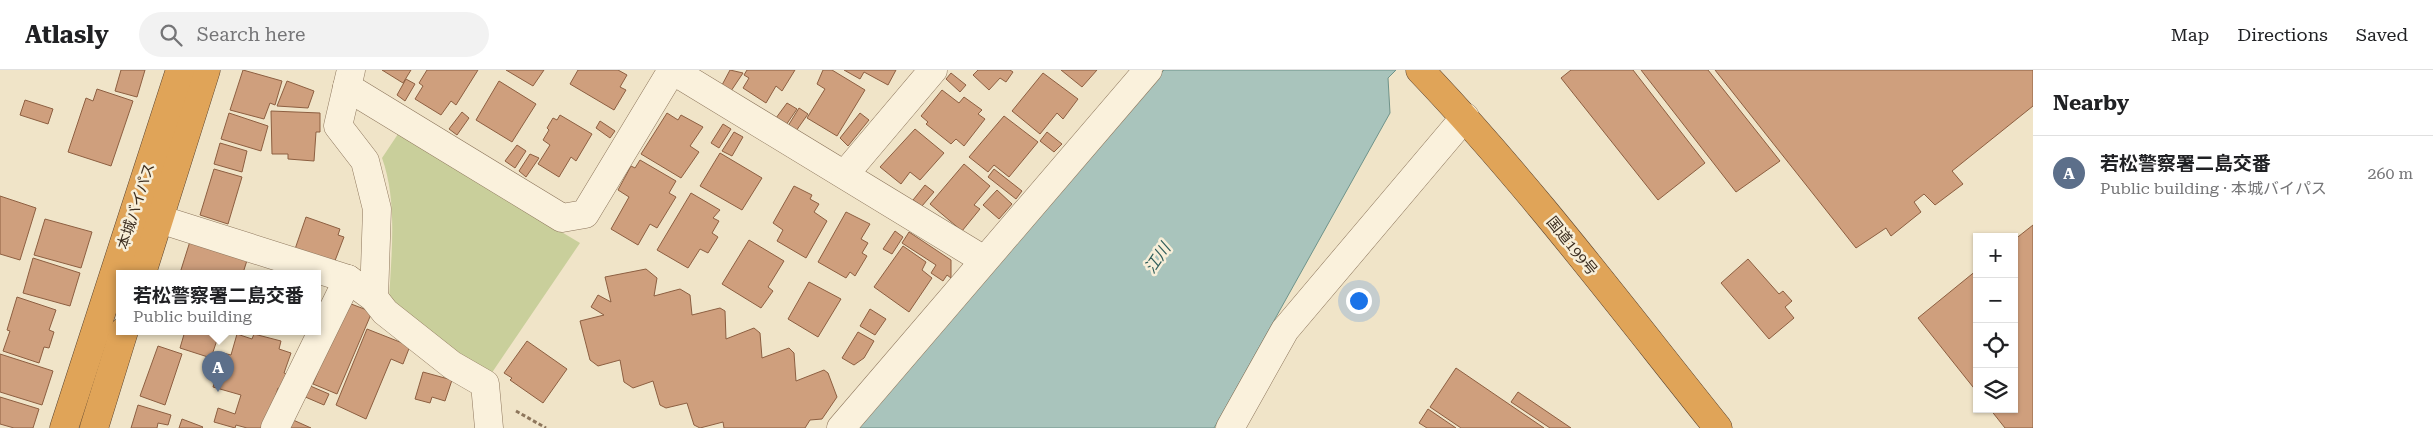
<!DOCTYPE html>
<meta charset="utf-8">
<style>
:root{--surface:#fff;--page:#f2f2f2;--text:#202124;--muted:#757577;--line:#e0e0e0;--accent:#9e2a2b}
body{margin:0;font-family:"Roboto Serif","Noto Sans JP",serif;background:var(--page);color:var(--text)}
.controls{position:absolute;right:15px;bottom:15px;display:grid;overflow:hidden;border-radius:0px;box-shadow:0 1px 4px #0004}
.controls button{width:45px;height:45px;display:grid;place-items:center;padding:0;border:0;border-bottom:1px solid var(--line);background:var(--surface);color:var(--text);font:25px sans-serif}
.you{position:absolute;left:1358px;top:230px;width:18px;height:18px;margin:-12px;border:4px solid #fff;border-radius:50%;background:#1a73e8;box-shadow:0 0 0 8px #1a73e833}
.badge{display:grid;place-items:center;width:32px;height:32px;border-radius:50%;background:var(--accent);color:#fff;font-size:16px;font-weight:700}
.pin{position:absolute;translate:-50% -41px;filter:drop-shadow(0 1px 2px #0008)}
.pin::after{content:'';position:absolute;top:26px;width:18px;height:15px;background:inherit;clip-path:polygon(0 0,100% 0,50% 100%)}
.popup{position:absolute;left:116px;top:200px;width:205px;height:65px;box-sizing:border-box;display:grid;place-content:center;border-radius:0px;background:var(--surface);filter:drop-shadow(0 1px 4px #0005);font-size:16px;white-space:nowrap;color:var(--muted)}
.popup b{font-size:19px;color:var(--text)}
.popup::after{content:'';position:absolute;left:50%;top:100%;margin-left:-10px;border:10px solid transparent;border-top-color:var(--surface)}
.list{margin:0;padding:0;list-style:none}
h2{display:flex;justify-content:space-between;align-items:center;height:65px;margin:0;padding:0 20px;font-size:21px}
h2 small{font-size:16px;font-weight:400;color:var(--muted)}
.list li{display:grid;grid-template-columns:32px 1fr auto;gap:15px;align-items:center;box-sizing:border-box;height:75px;padding:0 20px;border-top:1px solid var(--line)}
.list b{display:block;font-size:19px;white-space:nowrap}
.list p{margin:0;font-size:16px;white-space:nowrap;color:var(--muted)}
.list em{font-size:16px;font-style:normal;color:var(--muted)}
.icon{flex:none;width:28px;height:28px;fill:none;stroke:currentColor;stroke-width:2;stroke-linecap:round;stroke-linejoin:round}
.map{position:relative;flex:none;width:2033px;height:358px;overflow:hidden}
header{display:flex;align-items:center;gap:30px;box-sizing:border-box;height:70px;padding:0 25px;background:var(--surface);border-bottom:1px solid var(--line)}
header strong{font-size:24px}
nav{display:flex;gap:28px;margin-inline-start:auto;font-size:18px}
.search{width:350px;height:45px;background:var(--page);display:flex;align-items:center;gap:12px;box-sizing:border-box;padding:0 18px;border-radius:28px;color:var(--muted);font-size:19px}
main{display:flex}
aside{flex:1;background:var(--surface)}
.map>svg:first-child{display:block}
.green{fill:#c9cf9b}
.water{fill:#a9c4bc;stroke:#6f938a}
.building{fill:#cf9f7d;stroke:#8d5f41}
.lines{fill:none;stroke-linecap:round;stroke-linejoin:round}
.street-casing{stroke:#8d765c;stroke-width:29}
.highway-casing{stroke:#5b4430;stroke-width:29}
.path{stroke:#8d765c;stroke-width:3;stroke-dasharray:4 2.5;stroke-linecap:butt}
.street{stroke:#faf1dc;stroke-width:28}
.highway{stroke:#e0a458;stroke-width:28}
.labels{text-anchor:middle;stroke-width:5;stroke-linejoin:round;paint-order:stroke}
.street-label{font-size:15px;fill:#3d2e20;stroke:#f7eed8}
.water-label{font-size:16px;font-style:italic;fill:#2f5d5a;stroke:#f7eed8}
</style>
<header>
<strong>Atlasly</strong>
<div class="search"><svg class="icon" aria-label="search" viewBox="0 0 24 24"><circle cx="10" cy="10" r="6"/><path d="M15 15l6 6"/></svg>Search here</div>
<nav><a>Map</a><a>Directions</a><a>Saved</a></nav>
</header>
<main>
<div class="map">
<svg width="2033" height="358" viewBox="0 0 2033 358">
<rect width="100%" height="100%" fill="#f0e4c8"/>
<!-- green -->
<path class="green" d="M398,64L580,173L489,307L389,232C391,186 398,132 382,88Z"/>
<!-- water -->
<path class="water" d="M1164,0H1396L1388,8L1390,43L1214,358H858L1113,53Z"/>
<!-- building -->
<g class="building">
<path d="M121,0H145L137,27L115,21Z"/>
<path d="M243,0L282,11L275,35L270,33L264,49L230,40Z"/>
<path d="M382,0H411L403,13Z"/>
<path d="M427,0H478L456,35L451,31L441,45L415,29L423,16L419,13Z"/>
<path d="M506,0H544L533,16Z"/>
<path d="M578,0H618L627,5L620,17L626,20L614,40L570,14Z"/>
<path d="M730,0L743,3L731,21L722,15Z"/>
<path d="M747,0H795L782,21L776,16L766,33L743,18L749,8L744,5Z"/>
<path d="M823,0H832L865,20L837,66L807,48L825,19L817,14Z"/>
<path d="M844,0H896L888,15L864,2L860,9Z"/>
<path d="M978,0H1010L1013,2L1006,12L1000,8L989,20L973,5Z"/>
<path d="M1061,0H1097L1082,17Z"/>
<path d="M1571,0H1633L1705,93L1658,130L1561,8Z"/>
<path d="M1641,0H1708L1780,91L1736,122Z"/>
<path d="M1715,0H2033V36L1952,101L1963,114L1935,135L1924,124L1914,132L1921,142L1891,166L1886,158L1856,178Z"/>
<path d="M951,3L966,15L960,22L946,9Z"/>
<path d="M1043,3L1078,29L1063,49L1057,43L1040,64L1012,41Z"/>
<path d="M406,9L415,14L405,31L397,25Z"/>
<path d="M287,11L314,21L308,38L277,36Z"/>
<path d="M499,11L536,34L512,72L476,50Z"/>
<path d="M97,19L133,31L111,96L68,82L86,28L93,31Z"/>
<path d="M942,20L959,33L964,27L982,40L978,44L985,49L964,76L956,69L951,74L926,54L928,52L921,46Z"/>
<path d="M25,30L53,39L48,54L20,45Z"/>
<path d="M787,33L797,39L786,55L776,48Z"/>
<path d="M799,38L808,44L796,61L788,56Z"/>
<path d="M271,41L320,43V62H316L314,91L288,89V84H272Z"/>
<path d="M462,42L469,48L457,65L449,59Z"/>
<path d="M229,43L268,56L261,81L221,69Z"/>
<path d="M667,43L678,50L681,45L703,57L690,76L699,82L681,108L641,84Z"/>
<path d="M860,43L869,50L848,76L840,68Z"/>
<path d="M560,45L592,64L576,91L571,87L559,107L538,94L550,75L543,70L549,60L547,58L553,48L557,50Z"/>
<path d="M1004,46L1038,72L1009,107L994,95L988,102L969,87Z"/>
<path d="M600,51L615,61L610,68L596,58Z"/>
<path d="M723,54L731,59L719,78L711,73Z"/>
<path d="M915,59L944,83L920,110L910,102L901,114L880,97Z"/>
<path d="M734,62L743,67L732,86L722,81Z"/>
<path d="M1047,62L1062,74L1054,82L1040,71Z"/>
<path d="M220,73L247,81L242,102L214,94Z"/>
<path d="M517,75L526,81L515,98L505,91Z"/>
<path d="M720,83L762,108L742,140L700,116Z"/>
<path d="M530,84L539,88L526,107L519,101Z"/>
<path d="M640,90L676,111L669,123L676,127L657,158L650,154L638,175L611,159L629,127L618,120L631,96L635,98Z"/>
<path d="M964,94L990,116L974,135L980,139L962,161L930,134Z"/>
<path d="M214,99L242,107L228,154L200,145Z"/>
<path d="M994,99L1022,121L1016,129L988,107Z"/>
<path d="M925,115L934,122L922,136L913,130Z"/>
<path d="M794,116L812,125L810,129L819,134L814,142L827,151L806,188L777,171L783,160L773,153Z"/>
<path d="M997,120L1012,134L999,149L983,135Z"/>
<path d="M691,123L720,140L713,148L719,151L712,163L718,167L708,183L700,179L688,198L657,180Z"/>
<path d="M0,126L36,138L20,190L0,184Z"/>
<path d="M846,142L870,154L861,169L868,173L862,183L867,186L855,206L850,202L846,208L818,192Z"/>
<path d="M306,147L340,159L338,165L344,167L333,196L294,182Z"/>
<path d="M45,149L92,162L81,198L34,185Z"/>
<path d="M2033,155V358H2005L1990,339H2014V170Z"/>
<path d="M895,161L903,167L892,184L883,179Z"/>
<path d="M909,162L951,190V208L947,205L943,211L931,203L936,195L902,173Z"/>
<path d="M192,165L249,184L243,203H180Z"/>
<path d="M749,170L784,191L768,217L773,221L761,238L722,214Z"/>
<path d="M903,176L926,192L922,200L932,208L909,242L874,217Z"/>
<path d="M33,188L80,203L70,236L23,223Z"/>
<path d="M1748,189L1779,224L1783,221L1792,231L1785,237L1794,248L1769,269L1721,213Z"/>
<path d="M646,199L657,208L654,226L680,219L690,225L692,245L720,238L725,241L726,269L754,258L760,263L762,288L789,278L794,283L796,311L824,300L828,303L837,327L822,349L810,350L805,358H724L723,352L700,358L694,355L687,333L666,338L660,335L653,311L633,318L624,312L620,290L598,296L590,290L580,251L604,245L591,237L598,225L611,232L605,207Z"/>
<path d="M1977,200V322L1918,248Z"/>
<path d="M809,212L841,229L818,267L788,249Z"/>
<path d="M17,227L56,240L49,260L54,262L49,278L44,277L39,293L3,281L10,261L7,260Z"/>
<path d="M346,232L372,242L337,324L313,314Z"/>
<path d="M870,239L886,249L875,265L860,256Z"/>
<path d="M367,259L410,276L403,294L391,289L366,349L336,335Z"/>
<path d="M185,261H220L211,288L180,278Z"/>
<path d="M858,262L874,271L864,288L854,295L842,288Z"/>
<path d="M237,264L252,269L254,264L281,271L279,279L291,283L284,303L289,305L284,320L278,318L265,358H247L236,355L235,358L214,352L218,338L235,344L241,325L213,317L223,283L231,285Z"/>
<path d="M527,271L567,299L543,333L510,310L512,308L504,303Z"/>
<path d="M158,276L182,284L165,335L140,326Z"/>
<path d="M0,284L53,301L42,335L0,322Z"/>
<path d="M1456,298L1544,358H1461L1430,337Z"/>
<path d="M423,302L452,310L445,331L432,327L430,333L415,329Z"/>
<path d="M308,315L329,324L324,335L303,326Z"/>
<path d="M1518,322L1571,358H1550L1511,332Z"/>
<path d="M0,327L39,339L33,358H14L0,354Z"/>
<path d="M138,335L171,345L168,355L158,353L157,358H131Z"/>
<path d="M1428,339L1456,358H1427L1419,353Z"/>
<path d="M182,349L203,357L202,358H179Z"/>
<path d="M291,349L311,358H286Z"/>
</g>
<g class="lines">
<!-- street casing -->
<g class="street-casing">
<g id="street">
<path d="M351,0L338,56L365,91L377,139L374,228"/>
<path d="M672,0L984,190"/>
<path d="M347,17L562,148L585,144L672,0"/>
<path d="M845,104L933,0"/>
<path d="M159,149L348,209L374,228L385,242L452,295L485,314L489,358"/>
<path d="M275,358L348,209"/>
<path d="M841,358L1148,0"/>
<path d="M1230,358L1285,260L1465,47"/>
</g>
</g>
<!-- highway casing -->
<g class="highway-casing">
<g id="highway">
<path d="M1420,0C1527,112 1621,237 1718,358"/>
<path d="M142,203L206,0"/>
<path d="M64,358L180,0"/>
<path d="M94,358L124,261"/>
</g>
</g>
<!-- path -->
<path class="path" d="M516,341L546,358"/>
<!-- street -->
<use href="#street" class="street"/>
<!-- highway -->
<use href="#highway" class="highway"/>
</g>
<g class="labels">
<!-- street labels -->
<g class="street-label">
<text transform="translate(136 136) rotate(-72)" y="5">本城バイパス</text>
<text transform="translate(1572 176) rotate(51)" y="5">国道199号</text>
</g>
<!-- water labels -->
<g class="water-label">
<text transform="translate(1157 188) rotate(-56)" y="6">江川</text>
</g>
</g>
</svg>
<div class="controls">
<button>+</button>
<button>−</button>
<button><svg class="icon" aria-label="locate" viewBox="0 0 24 24"><circle cx="12" cy="12" r="6"/><path d="M12 2v4M12 18v4M2 12h4M18 12h4"/></svg></button>
<button><svg class="icon" aria-label="layers" viewBox="0 0 24 24"><path d="M12 4l9 5-9 5-9-5zM3 14l9 5 9-5"/></svg></button>
</div>
<div class="you"></div>
<div class="pin badge" style="left:218px;top:322px;background:#5c6f8a">A</div>
<div class="popup"><b>若松警察署二島交番</b>Public building</div>
</div>
<aside>
<h2>Nearby<small></small></h2>
<ul class="list">
<li><span class="badge" style="background:#5c6f8a">A</span><div><b>若松警察署二島交番</b><p>Public building · 本城バイパス</p></div><em>260 m</em></li>
</ul>
</aside>
</main>
